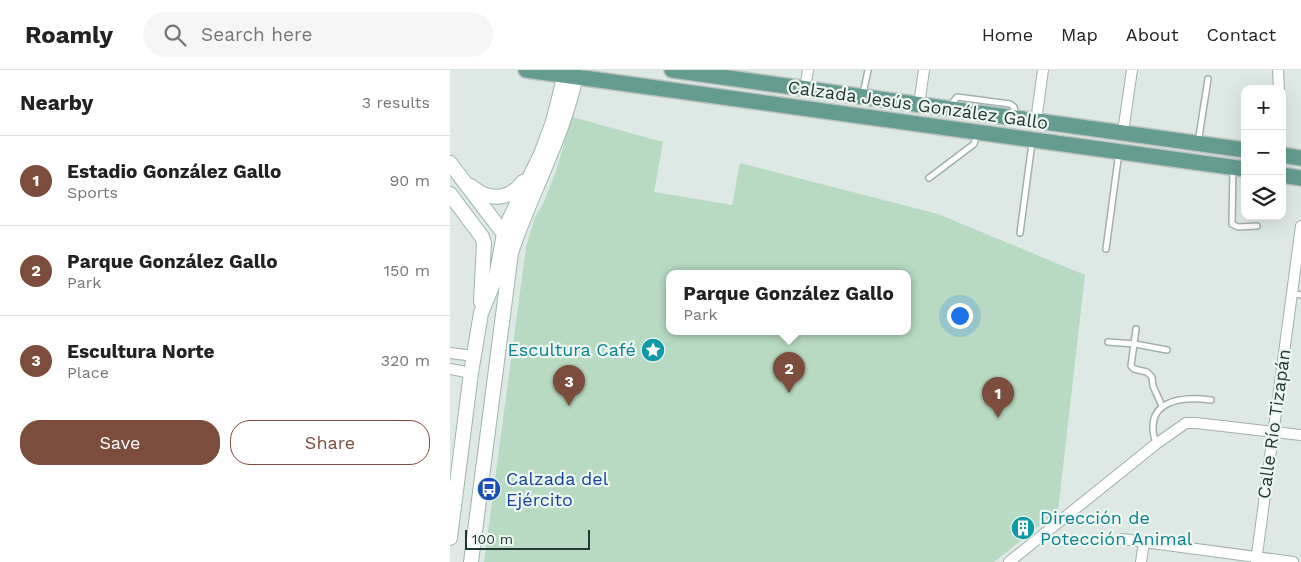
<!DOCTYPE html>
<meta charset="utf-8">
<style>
:root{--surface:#fff;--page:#f6f6f6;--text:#222;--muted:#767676;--line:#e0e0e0;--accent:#7c4d3c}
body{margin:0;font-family:"Work Sans",sans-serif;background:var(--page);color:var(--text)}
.controls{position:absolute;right:15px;top:15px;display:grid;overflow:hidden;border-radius:10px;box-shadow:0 5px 20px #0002}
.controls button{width:45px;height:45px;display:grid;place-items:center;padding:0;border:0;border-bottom:1px solid var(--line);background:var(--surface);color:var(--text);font:25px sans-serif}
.scale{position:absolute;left:15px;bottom:12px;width:125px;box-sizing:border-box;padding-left:5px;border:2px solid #213832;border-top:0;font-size:14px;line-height:18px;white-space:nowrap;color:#213832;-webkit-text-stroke:4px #eef6f2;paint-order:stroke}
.you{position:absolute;left:509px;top:245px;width:18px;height:18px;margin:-12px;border:4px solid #fff;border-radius:50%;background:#1a73e8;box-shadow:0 0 0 8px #1a73e833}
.badge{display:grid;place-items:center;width:32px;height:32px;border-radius:50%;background:var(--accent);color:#fff;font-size:16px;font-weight:700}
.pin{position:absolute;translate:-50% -41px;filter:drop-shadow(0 1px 2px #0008)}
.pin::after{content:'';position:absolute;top:26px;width:18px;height:15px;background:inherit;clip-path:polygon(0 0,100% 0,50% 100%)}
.popup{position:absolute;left:216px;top:200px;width:245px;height:65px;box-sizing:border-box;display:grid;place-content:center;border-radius:10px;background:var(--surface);filter:drop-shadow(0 1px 4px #0005);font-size:16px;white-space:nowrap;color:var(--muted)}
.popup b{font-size:19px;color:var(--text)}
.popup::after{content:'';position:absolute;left:50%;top:100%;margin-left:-10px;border:10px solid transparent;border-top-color:var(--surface)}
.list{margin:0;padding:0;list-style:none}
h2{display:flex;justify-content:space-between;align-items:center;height:65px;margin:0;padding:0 20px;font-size:21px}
h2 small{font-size:16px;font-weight:400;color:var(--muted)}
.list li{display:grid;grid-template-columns:32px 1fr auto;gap:15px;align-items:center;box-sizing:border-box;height:90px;padding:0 20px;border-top:1px solid var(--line)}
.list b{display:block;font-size:19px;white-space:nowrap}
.list p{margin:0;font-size:16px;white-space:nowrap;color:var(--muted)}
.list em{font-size:16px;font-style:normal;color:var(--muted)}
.actions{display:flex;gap:10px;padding:15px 20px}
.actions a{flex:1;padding:11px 0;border:1px solid var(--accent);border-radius:20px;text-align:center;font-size:18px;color:var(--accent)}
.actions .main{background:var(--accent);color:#fff}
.icon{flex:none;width:28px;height:28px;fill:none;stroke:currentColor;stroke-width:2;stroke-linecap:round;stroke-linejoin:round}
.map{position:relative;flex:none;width:851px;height:492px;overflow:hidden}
header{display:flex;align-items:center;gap:30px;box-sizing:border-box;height:70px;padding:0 25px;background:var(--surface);border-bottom:1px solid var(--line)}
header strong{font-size:24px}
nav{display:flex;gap:28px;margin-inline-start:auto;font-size:18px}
.search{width:350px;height:45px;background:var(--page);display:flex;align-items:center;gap:12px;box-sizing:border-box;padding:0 18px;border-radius:28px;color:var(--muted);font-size:19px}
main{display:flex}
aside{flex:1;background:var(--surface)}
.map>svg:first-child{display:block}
.green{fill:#b8dac2;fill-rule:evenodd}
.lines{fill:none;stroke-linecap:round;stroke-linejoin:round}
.service-casing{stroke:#a2b0ac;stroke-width:8}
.minor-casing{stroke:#a2b0ac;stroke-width:12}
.secondary-casing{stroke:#9eb4ad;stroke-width:16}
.primary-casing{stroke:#bcc3c2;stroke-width:18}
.service{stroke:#fff;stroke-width:5}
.minor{stroke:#fff;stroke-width:10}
.secondary{stroke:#fff;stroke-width:14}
.primary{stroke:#659c90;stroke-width:15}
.labels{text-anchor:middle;stroke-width:4.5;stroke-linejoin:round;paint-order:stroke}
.street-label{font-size:18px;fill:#213832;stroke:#eef6f2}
.culture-label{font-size:18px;fill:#0d838f;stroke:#eef6f2;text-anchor:end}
.transit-label{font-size:18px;fill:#164399;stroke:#eef6f2;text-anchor:start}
</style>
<header>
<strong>Roamly</strong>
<div class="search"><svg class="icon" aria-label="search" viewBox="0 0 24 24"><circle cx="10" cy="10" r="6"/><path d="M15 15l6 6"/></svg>Search here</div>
<nav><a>Home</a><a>Map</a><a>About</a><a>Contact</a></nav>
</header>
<main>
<aside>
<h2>Nearby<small>3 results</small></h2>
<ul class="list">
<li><span class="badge">1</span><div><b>Estadio González Gallo</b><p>Sports</p></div><em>90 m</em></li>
<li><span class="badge">2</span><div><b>Parque González Gallo</b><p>Park</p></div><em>150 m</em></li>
<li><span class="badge">3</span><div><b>Escultura Norte</b><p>Place</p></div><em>320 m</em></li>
</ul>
<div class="actions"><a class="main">Save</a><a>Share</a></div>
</aside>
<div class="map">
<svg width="851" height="492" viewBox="0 0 851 492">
<rect width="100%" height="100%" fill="#dee9e5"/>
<!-- green -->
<path class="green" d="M122,47L213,72L204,122L282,135L290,93L488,144L635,205L608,441L544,492H34L76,177L85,147L93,134L105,104ZM220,204H458V262H220Z"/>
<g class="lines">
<!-- service casing -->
<g class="service-casing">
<g id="service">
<path d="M413,24L418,0"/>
<path d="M500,36L507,27L560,34L564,37L566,46"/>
<path d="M748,73L758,9"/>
<path d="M783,98L782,154L788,157L807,156"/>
<path d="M479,108L524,74L527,65"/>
<path d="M570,163L582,73"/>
<path d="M656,179L669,82"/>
<path d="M842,223L851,225"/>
<path d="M686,259L681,296L684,299L697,302L702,307L703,316L712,336"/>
<path d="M658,272L685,274L717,280"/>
<path d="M706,374C692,331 729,326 761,330"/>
</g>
</g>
<!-- minor casing -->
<g class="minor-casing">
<g id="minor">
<path d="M828,0L829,19"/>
<path d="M355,19L358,0"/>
<path d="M469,35L474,0"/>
<path d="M586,51L593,0"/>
<path d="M673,62L682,0"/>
<path d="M0,283L24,286"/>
<path d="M0,299L21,303"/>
<path d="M672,469L843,492"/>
<path d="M559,492L706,374L736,353H746L851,365"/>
<path d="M691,492L694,472"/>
<path d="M806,492L851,156"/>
</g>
</g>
<!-- secondary casing -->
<g class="secondary-casing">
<g id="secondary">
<path d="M0,93L54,164L56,171"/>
<path d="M21,116C38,131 59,131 73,112"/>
<path d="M0,124L32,167L34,173L31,232"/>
<path d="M0,468L21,303L31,243L46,207L54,164L60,148L91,84L103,52L116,0"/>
<path d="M21,492L61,183C81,121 115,65 127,0"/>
</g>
</g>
<!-- primary casing -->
<g class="primary-casing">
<g id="primary">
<path d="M76,0L795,99"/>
<path d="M222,0L795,80"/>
<path d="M832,85L851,88"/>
<path d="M832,105L851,108"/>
</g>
</g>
<!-- service -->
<use href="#service" class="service"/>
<!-- minor -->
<use href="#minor" class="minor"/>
<!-- secondary -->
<use href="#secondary" class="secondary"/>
<!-- primary -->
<use href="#primary" class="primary"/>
</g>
<!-- icons -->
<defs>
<g id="sight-disc" transform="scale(1.25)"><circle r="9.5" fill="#0f9aa8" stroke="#eef6f2"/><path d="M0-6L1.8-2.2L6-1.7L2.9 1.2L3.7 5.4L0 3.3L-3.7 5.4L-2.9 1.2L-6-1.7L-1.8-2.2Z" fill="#fff"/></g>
<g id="bus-disc" transform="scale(1.25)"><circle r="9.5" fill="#1a4fb4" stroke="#eef6f2"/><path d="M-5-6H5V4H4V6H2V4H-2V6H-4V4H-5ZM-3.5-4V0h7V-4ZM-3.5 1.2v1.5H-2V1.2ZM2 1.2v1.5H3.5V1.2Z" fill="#fff"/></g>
<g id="building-disc" transform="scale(1.25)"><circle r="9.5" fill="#0f9aa8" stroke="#eef6f2"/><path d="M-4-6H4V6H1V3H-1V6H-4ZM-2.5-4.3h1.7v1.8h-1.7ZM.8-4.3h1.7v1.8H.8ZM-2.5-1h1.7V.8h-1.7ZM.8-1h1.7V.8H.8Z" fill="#fff"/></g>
</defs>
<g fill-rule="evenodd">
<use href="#sight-disc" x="203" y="280"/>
<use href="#bus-disc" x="39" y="419"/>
<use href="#building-disc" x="573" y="458"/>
</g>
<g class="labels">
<!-- street labels -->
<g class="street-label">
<text transform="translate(468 35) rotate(8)" y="6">Calzada Jesús González Gallo</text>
<text transform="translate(824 354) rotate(-82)" y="6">Calle Río Tizapán</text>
</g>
<!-- culture labels -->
<g class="culture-label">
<text x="186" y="286">Escultura Café</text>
<text x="590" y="454" text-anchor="start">Dirección de<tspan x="590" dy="21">Potección Animal</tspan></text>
</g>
<!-- transit labels -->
<g class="transit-label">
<text x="56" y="415">Calzada del<tspan x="56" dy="21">Ejército</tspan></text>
</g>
</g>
</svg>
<div class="controls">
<button>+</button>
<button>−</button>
<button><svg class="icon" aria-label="layers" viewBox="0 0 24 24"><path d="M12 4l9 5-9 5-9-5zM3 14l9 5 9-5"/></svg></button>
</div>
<div class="scale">100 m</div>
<div class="you"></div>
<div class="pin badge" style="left:548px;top:348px">1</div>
<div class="pin badge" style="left:339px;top:323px">2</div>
<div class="popup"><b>Parque González Gallo</b>Park</div>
<div class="pin badge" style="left:119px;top:336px">3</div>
</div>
</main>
